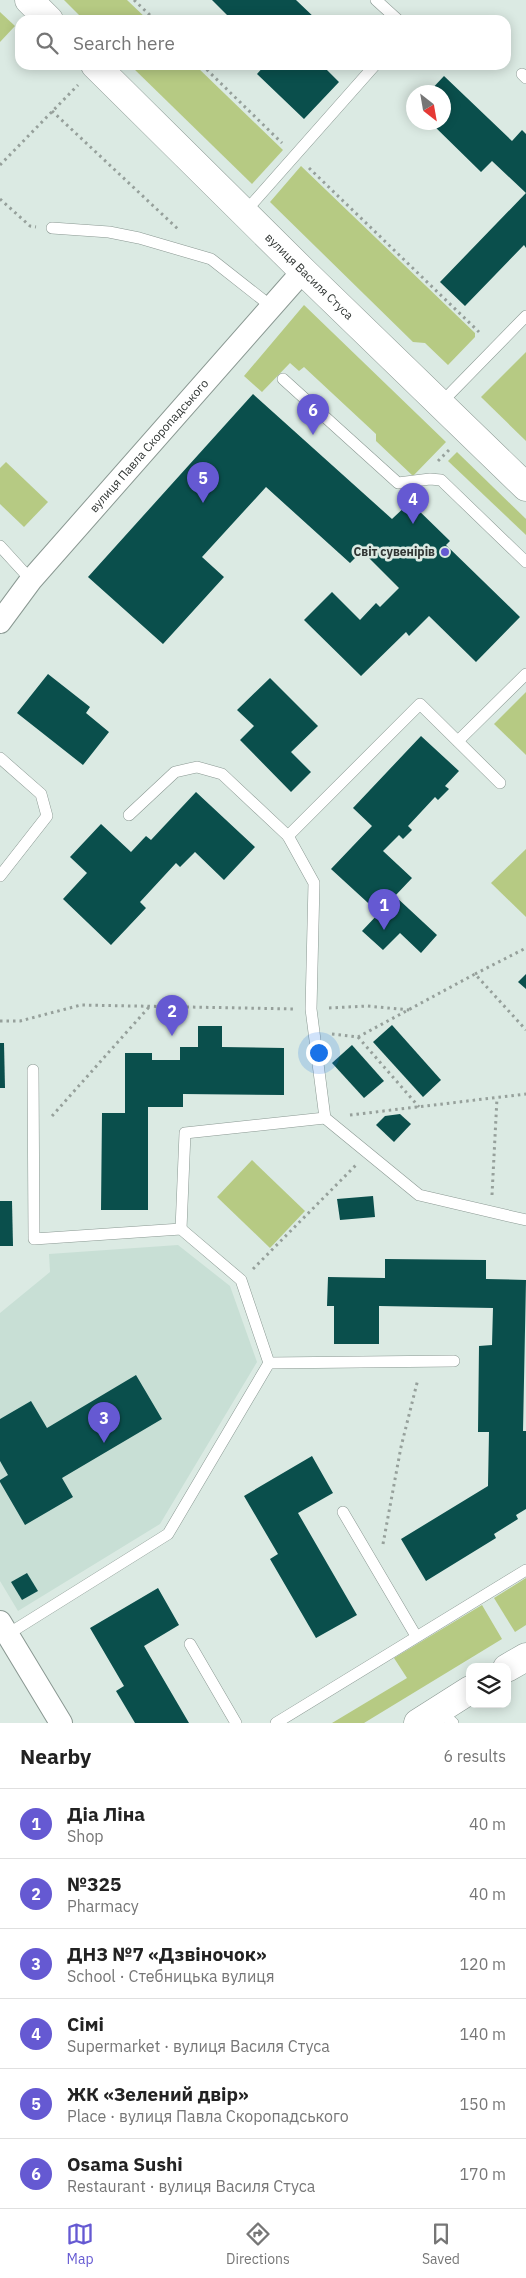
<!DOCTYPE html>
<meta charset="utf-8">
<style>
:root{--surface:#fff;--page:#f6f6f6;--text:#222;--muted:#767676;--line:#e0e0e0;--accent:#6559d2}
body{margin:0;font-family:"IBM Plex Sans",sans-serif;background:var(--page);color:var(--text)}
.controls{position:absolute;right:15px;bottom:15px;display:grid;overflow:hidden;border-radius:10px;box-shadow:0 2px 12px #0003}
.controls button{width:45px;height:45px;display:grid;place-items:center;padding:0;border:0;border-bottom:1px solid var(--line);background:var(--surface);color:var(--text);font:25px sans-serif}
.compass{position:absolute;left:406px;top:85px;width:45px;height:45px;border-radius:50%;background:var(--surface);box-shadow:0 2px 12px #0003;rotate:149deg}
.you{position:absolute;left:318px;top:1052px;width:18px;height:18px;margin:-12px;border:4px solid #fff;border-radius:50%;background:#1a73e8;box-shadow:0 0 0 8px #1a73e833}
.badge{display:grid;place-items:center;width:32px;height:32px;border-radius:50%;background:var(--accent);color:#fff;font-size:16px;font-weight:700}
.pin{position:absolute;translate:-50% -41px;filter:drop-shadow(0 1px 2px #0008)}
.pin::after{content:'';position:absolute;top:26px;width:18px;height:15px;background:inherit;clip-path:polygon(0 0,100% 0,50% 100%)}
.list{margin:0;padding:0;list-style:none}
h2{display:flex;justify-content:space-between;align-items:center;height:65px;margin:0;padding:0 20px;font-size:21px}
h2 small{font-size:16px;font-weight:400;color:var(--muted)}
.list li{display:grid;grid-template-columns:32px 1fr auto;gap:15px;align-items:center;box-sizing:border-box;height:70px;padding:0 20px;border-top:1px solid var(--line)}
.list b{display:block;font-size:19px;white-space:nowrap}
.list p{margin:0;font-size:16px;white-space:nowrap;color:var(--muted)}
.list em{font-size:16px;font-style:normal;color:var(--muted)}
.icon{flex:none;width:28px;height:28px;fill:none;stroke:currentColor;stroke-width:2;stroke-linecap:round;stroke-linejoin:round}
.map{position:relative;flex:none;width:526px;height:1723px;overflow:hidden}
.search{position:absolute;background:var(--surface);box-shadow:0 2px 12px #0003;left:15px;right:15px;top:15px;height:55px;display:flex;align-items:center;gap:12px;box-sizing:border-box;padding:0 18px;border-radius:15px;color:var(--muted);font-size:19px}
.sheet{height:485px;background:var(--surface)}
nav{display:flex;justify-content:space-around;align-items:center;box-sizing:border-box;height:70px;border-top:1px solid var(--line);background:var(--surface);font-size:14px;color:var(--muted)}
nav a{display:grid;justify-items:center;gap:2px}
nav .on{color:var(--accent)}
.map>svg:first-child{display:block}
.built{fill:#c8dfd5}
.green{fill:#b6ca83}
.building{fill:#0a4f4c}
.lines{fill:none;stroke-linecap:round;stroke-linejoin:round}
.lane-casing{stroke:#8a9892;stroke-width:12}
.street-casing{stroke:#8a9892;stroke-width:24}
.secondary-casing{stroke:#8a9892;stroke-width:29}
.path{stroke:#96a09b;stroke-width:3;stroke-dasharray:2.5 4;stroke-linecap:butt}
.lane{stroke:#fff;stroke-width:11}
.street{stroke:#fff;stroke-width:22}
.secondary{stroke:#fff;stroke-width:28}
.poi-dot{fill:#6559d2;stroke:#dbeae3;stroke-width:2}
.labels{text-anchor:middle;stroke-width:5;stroke-linejoin:round;paint-order:stroke}
.street-label{font-size:12px;fill:#313634;stroke:#dbeae3}
.poi-label{font-size:12px;font-weight:bold;fill:#313634;stroke:#dbeae3;text-anchor:end}
</style>
<div class="map">
<svg width="526" height="1723" viewBox="0 0 526 1723">
<rect width="100%" height="100%" fill="#dbeae3"/>
<!-- built -->
<path class="built" d="M178,1245L230,1286L257,1362L160,1524L18,1611L0,1581V1313L50,1272L49,1254Z"/>
<!-- green -->
<g class="green">
<path d="M64,0H127L148,20H84Z"/>
<path d="M0,12L15,26L0,42Z"/>
<path d="M130,65H195L283,150L252,184Z"/>
<path d="M301,166L475,333V337L448,365L425,343L413,342L270,202Z"/>
<path d="M304,305L446,442L413,476L376,441V434L304,367L299,371L290,363L262,392L244,376Z"/>
<path d="M526,352V441L481,397Z"/>
<path d="M457,452L526,519V535L448,461Z"/>
<path d="M6,462L48,502L24,527L0,504V468Z"/>
<path d="M526,692V755L494,724Z"/>
<path d="M526,849V917L491,883Z"/>
<path d="M252,1160L305,1211L270,1248L217,1197Z"/>
<path d="M526,1578V1625L515,1632L494,1598Z"/>
<path d="M482,1605L502,1639L364,1723H332L407,1678L394,1658Z"/>
</g>
<!-- building -->
<g class="building">
<path d="M212,0H296L317,20H254L249,15L244,20H232Z"/>
<path d="M265,65H330L326,69L339,82L304,119L257,74Z"/>
<path d="M444,76L512,141L522,130L526,134V248L524,245L465,306L440,282L526,193L492,161L481,172L430,122H444V92H429Z"/>
<path d="M253,394L392,519L410,502L450,541L446,545L520,617L476,662L429,616L409,636L406,632L361,676L304,620L332,592L360,620L376,603L380,607L399,588L362,551L350,563L266,487L202,557L224,577L163,644L88,577Z"/>
<path d="M48,674L90,707L86,713L109,732L83,765L17,713Z"/>
<path d="M270,678L318,726L291,752L311,772L291,792L240,740L254,726L237,710Z"/>
<path d="M421,736L459,771L445,786L449,789L438,800L435,797L408,826L412,830L403,839L399,835L383,851L412,878L395,896L437,935L421,953L400,933L383,950L362,931L379,913L331,869L372,826L353,808Z"/>
<path d="M196,792L255,847L224,880L195,852L180,867L176,863L140,902L146,908L111,945L63,899L87,873L70,857L101,824L131,852L146,836L151,840Z"/>
<path d="M526,974V989L518,982Z"/>
<path d="M392,1025L441,1080L423,1097L373,1042Z"/>
<path d="M198,1026H222V1047L284,1048V1095L183,1094V1107H148V1210H101L102,1113H125V1053H152V1060H180V1047H198Z"/>
<path d="M0,1043H4L5,1088H0Z"/>
<path d="M352,1045L384,1081L364,1098L332,1063Z"/>
<path d="M400,1114L411,1124L394,1142L376,1125L385,1116Z"/>
<path d="M373,1196L375,1217L340,1220L337,1199Z"/>
<path d="M0,1201H12L13,1246H0Z"/>
<path d="M385,1259L486,1260V1279L526,1280L523,1431H526V1509L516,1515L518,1519L494,1534L496,1538L426,1581L401,1539L488,1486L489,1432H478L479,1346L492,1345L493,1308L379,1306V1344H334V1306H327L328,1277L385,1278Z"/>
<path d="M136,1375L162,1419L62,1478L73,1497L25,1525L0,1482V1480L8,1475L0,1461V1419L31,1401L47,1428Z"/>
<path d="M312,1456L333,1493L298,1513L357,1615L316,1638L270,1559L278,1554L244,1496Z"/>
<path d="M27,1573L38,1591L22,1600L11,1582Z"/>
<path d="M158,1588L179,1625L144,1646L189,1723H135L116,1691L124,1686L90,1628Z"/>
</g>
<g class="lines">
<!-- lane casing -->
<g class="lane-casing">
<g id="lane">
<path d="M376,0L398,20"/>
<path d="M522,74L526,78"/>
<path d="M244,213L375,65"/>
<path d="M52,228L109,232L139,238L211,259L272,307"/>
<path d="M283,379L398,483L430,479L441,480L526,562"/>
<path d="M440,404L526,316"/>
<path d="M0,546L31,580"/>
<path d="M458,741L526,674"/>
<path d="M0,758L41,794L47,816L0,876"/>
<path d="M500,783L420,704L288,836L314,883L311,1009L325,1118L419,1195L526,1220"/>
<path d="M129,815L175,772L197,767L222,774L288,836"/>
<path d="M181,1229L185,1133L325,1118"/>
<path d="M269,1363L454,1361"/>
<path d="M343,1512L416,1636"/>
<path d="M8,1634L168,1534L269,1363L241,1280L181,1229L34,1239L33,1070"/>
<path d="M190,1644L236,1723"/>
<path d="M439,1711L453,1723"/>
<path d="M276,1723L526,1570"/>
</g>
</g>
<!-- street casing -->
<g class="street-casing">
<g id="street">
<path id="s1" d="M0,622L31,580L303,271"/>
<path d="M0,1622L61,1723"/>
</g>
</g>
<!-- secondary casing -->
<g class="secondary-casing">
<g id="secondary">
<path d="M29,0L49,20"/>
<path id="s2" d="M95,65L303,271L526,487"/>
<path d="M507,1668L526,1657"/>
<path d="M418,1723L470,1690"/>
</g>
</g>
<!-- path -->
<g class="path">
<path d="M134,0L155,20"/>
<path d="M202,65L282,143"/>
<path d="M52,111L179,230"/>
<path d="M0,165L78,85"/>
<path d="M309,168L479,332"/>
<path d="M0,199L30,226L36,227"/>
<path d="M438,461L450,449"/>
<path d="M475,974L526,948"/>
<path d="M329,1008L367,1006L410,1010"/>
<path d="M0,1021H20L81,1005L295,1009"/>
<path d="M332,1034L358,1037L475,974L526,1030"/>
<path d="M358,1037L419,1107"/>
<path d="M350,1115L526,1094"/>
<path d="M52,1116L149,1007"/>
<path d="M492,1195L497,1098"/>
<path d="M253,1269L356,1165"/>
<path d="M383,1544L401,1447L418,1379"/>
</g>
<!-- lane -->
<use href="#lane" class="lane"/>
<!-- street -->
<use href="#street" class="street"/>
<!-- secondary -->
<use href="#secondary" class="secondary"/>
</g>
<!-- markers -->
<circle class="poi-dot" cx="445" cy="552" r="5"/>
<g class="labels">
<!-- street labels -->
<g class="street-label">
<text dy="4" stroke="none"><textPath href="#s2" startOffset="301">вулиця Василя Стуса</textPath></text>
<text dy="4" stroke="none"><textPath href="#s1" startOffset="231">вулиця Павла Скоропадського</textPath></text>
</g>
<!-- poi labels -->
<g class="poi-label">
<text x="435" y="556">Світ сувенірів</text>
</g>
</g>
</svg>
<div class="controls">
<button><svg class="icon" aria-label="layers" viewBox="0 0 24 24"><path d="M12 4l9 5-9 5-9-5zM3 14l9 5 9-5"/></svg></button>
</div>
<svg class="compass" viewBox="-18 -18 36 36"><path d="M0-13l5 13h-10z" fill="#e53935"/><path d="M0 13l5-13h-10z" fill="#767676"/></svg>
<div class="you"></div>
<div class="pin badge" style="left:384px;top:930px">1</div>
<div class="pin badge" style="left:172px;top:1036px">2</div>
<div class="pin badge" style="left:104px;top:1443px">3</div>
<div class="pin badge" style="left:413px;top:524px">4</div>
<div class="pin badge" style="left:203px;top:503px">5</div>
<div class="pin badge" style="left:313px;top:435px">6</div>
<div class="search"><svg class="icon" aria-label="search" viewBox="0 0 24 24"><circle cx="10" cy="10" r="6"/><path d="M15 15l6 6"/></svg>Search here</div>
</div>
<section class="sheet">
<h2>Nearby<small>6 results</small></h2>
<ul class="list">
<li><span class="badge">1</span><div><b>Діа Ліна</b><p>Shop</p></div><em>40 m</em></li>
<li><span class="badge">2</span><div><b>№325</b><p>Pharmacy</p></div><em>40 m</em></li>
<li><span class="badge">3</span><div><b>ДНЗ №7 «Дзвіночок»</b><p>School · Стебницька вулиця</p></div><em>120 m</em></li>
<li><span class="badge">4</span><div><b>Сімі</b><p>Supermarket · вулиця Василя Стуса</p></div><em>140 m</em></li>
<li><span class="badge">5</span><div><b>ЖК «Зелений двір»</b><p>Place · вулиця Павла Скоропадського</p></div><em>150 m</em></li>
<li><span class="badge">6</span><div><b>Osama Sushi</b><p>Restaurant · вулиця Василя Стуса</p></div><em>170 m</em></li>
</ul>
</section>
<nav>
<a class="on"><svg class="icon" aria-label="map" viewBox="0 0 24 24"><path d="M3 6l6-2 6 2 6-2v14l-6 2-6-2-6 2zM9 4v14M15 6v14"/></svg>Map</a>
<a><svg class="icon" aria-label="directions" viewBox="0 0 24 24"><path d="M12 3l9 9-9 9-9-9zM9 14v-3h6M13 9l2 2-2 2"/></svg>Directions</a>
<a><svg class="icon" aria-label="saved" viewBox="0 0 24 24"><path d="M7 4h10v16l-5-4-5 4z"/></svg>Saved</a>
</nav>
